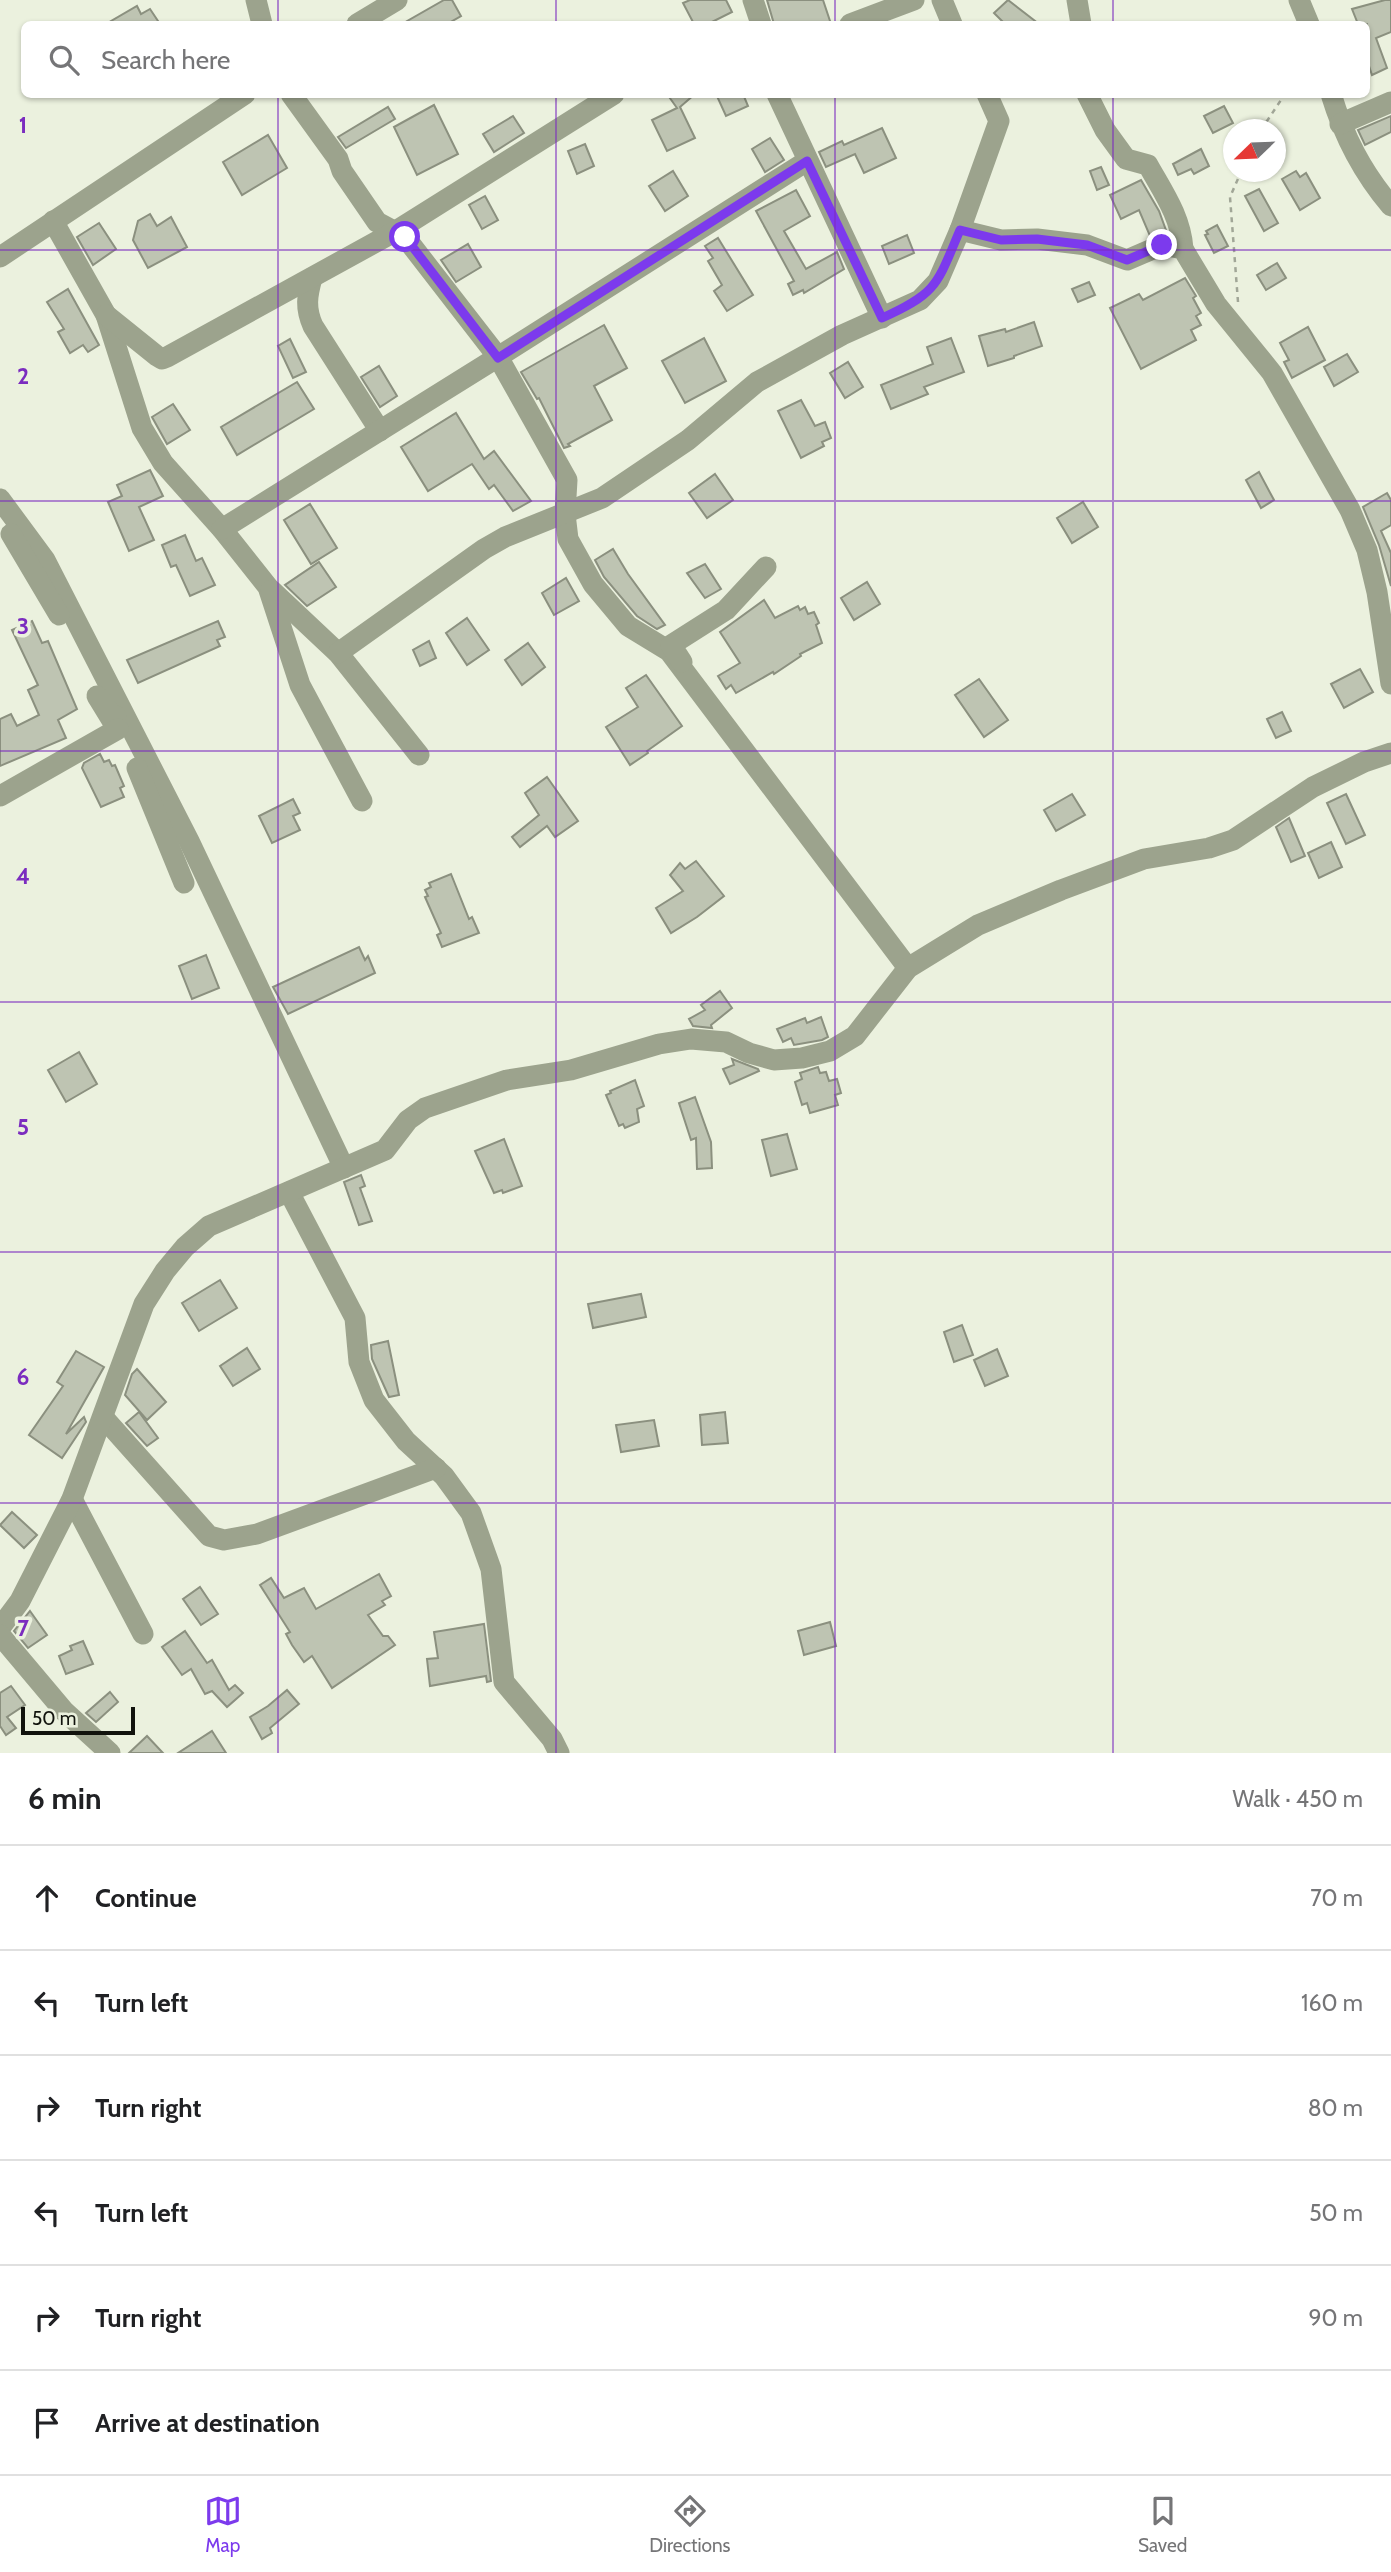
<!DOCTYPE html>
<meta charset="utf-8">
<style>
:root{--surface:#fff;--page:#f6f6f6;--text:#202124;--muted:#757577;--line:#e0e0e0;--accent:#7c3aed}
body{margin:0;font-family:Cabin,sans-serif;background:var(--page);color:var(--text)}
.compass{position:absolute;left:1223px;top:119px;width:63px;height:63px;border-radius:50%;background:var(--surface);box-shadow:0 2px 5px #0004;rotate:247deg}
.scale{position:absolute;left:21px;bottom:18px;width:114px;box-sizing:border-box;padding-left:7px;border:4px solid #11130d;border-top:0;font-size:19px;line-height:24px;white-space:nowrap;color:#11130d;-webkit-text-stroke:5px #ebf1de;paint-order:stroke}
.stop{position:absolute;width:21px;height:21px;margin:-16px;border:5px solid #7c3aed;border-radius:50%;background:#fff}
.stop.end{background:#7c3aed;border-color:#fff;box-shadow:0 2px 7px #0008}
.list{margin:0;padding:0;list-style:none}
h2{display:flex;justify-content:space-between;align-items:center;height:91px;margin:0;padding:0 28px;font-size:30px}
h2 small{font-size:23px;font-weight:400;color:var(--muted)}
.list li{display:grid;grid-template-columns:46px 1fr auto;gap:21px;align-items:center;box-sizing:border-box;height:105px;padding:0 28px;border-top:2px solid var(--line)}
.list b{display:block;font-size:26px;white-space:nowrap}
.list em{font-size:23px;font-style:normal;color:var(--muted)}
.icon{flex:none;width:38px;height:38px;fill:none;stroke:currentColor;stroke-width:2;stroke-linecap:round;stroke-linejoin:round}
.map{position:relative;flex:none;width:1391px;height:1753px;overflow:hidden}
.search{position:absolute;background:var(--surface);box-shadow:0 2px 5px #0004;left:21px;right:21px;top:21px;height:77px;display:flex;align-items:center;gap:18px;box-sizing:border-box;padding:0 24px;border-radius:10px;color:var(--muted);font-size:26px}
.sheet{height:721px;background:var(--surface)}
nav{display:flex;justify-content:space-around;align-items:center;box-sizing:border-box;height:98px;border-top:2px solid var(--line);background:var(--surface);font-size:19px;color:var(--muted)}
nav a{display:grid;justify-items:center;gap:4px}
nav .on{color:var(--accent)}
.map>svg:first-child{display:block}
.building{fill:#bec4b2;stroke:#8b907f;stroke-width:2}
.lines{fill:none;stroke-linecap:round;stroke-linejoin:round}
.path{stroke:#a1a697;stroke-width:2.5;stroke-dasharray:5 5;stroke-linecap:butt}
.minor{stroke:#9ca38d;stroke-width:21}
.route{stroke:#7c3aed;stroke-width:9}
.grid{fill:none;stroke:#7b2cbf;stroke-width:2;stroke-opacity:0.55}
.grid-label{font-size:23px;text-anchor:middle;font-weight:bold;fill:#7b2cbf;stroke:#ebf1de;stroke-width:7;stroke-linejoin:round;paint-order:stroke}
</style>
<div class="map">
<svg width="1391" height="1753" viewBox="0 0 1391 1753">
<rect width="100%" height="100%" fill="#ebf1de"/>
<!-- building -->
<g class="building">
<path d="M444,0H452L461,16L447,24H402Z"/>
<path d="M690,0H726L732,12L708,24H694L683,3Z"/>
<path d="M767,0H823L831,24H774Z"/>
<path d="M1008,0L1039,24H1005L994,13Z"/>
<path d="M1385,0H1391V32L1376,38L1387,68L1372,75L1367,60V24H1358L1352,9Z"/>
<path d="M137,6L141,14L150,9L160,24H106Z"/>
<path d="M667,94H695L680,107L695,138L667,151L652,120L677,108Z"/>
<path d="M716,94H743L748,106L726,116Z"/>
<path d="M434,105L458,154L417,175L394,127Z"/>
<path d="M1224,106L1233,123L1213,133L1204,116Z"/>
<path d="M388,107L395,119L346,148L338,137Z"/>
<path d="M513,116L524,133L494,152L483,134Z"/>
<path d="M1391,116V132L1365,145L1358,130Z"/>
<path d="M882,128L896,158L864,173L855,154L826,167L819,152L842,141L844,145Z"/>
<path d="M268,135L287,168L242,195L223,162Z"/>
<path d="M770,138L784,160L765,172L752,149Z"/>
<path d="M585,144L594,166L577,174L568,151Z"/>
<path d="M1201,149L1209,166L1194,174L1191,169L1178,175L1173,164Z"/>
<path d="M1101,167L1109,185L1097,190L1090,171Z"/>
<path d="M673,171L688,196L665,211L649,186Z"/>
<path d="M1296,171L1300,177L1306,173L1320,198L1300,210L1282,179Z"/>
<path d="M1141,180L1159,211L1167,233L1150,236L1139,210L1121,219L1110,195Z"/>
<path d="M1259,189L1278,223L1264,231L1245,196Z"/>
<path d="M796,190L810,216L784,231L806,269L837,252L844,269L804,293L803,290L793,295L788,284L794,281L756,211Z"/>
<path d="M485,196L498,220L482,229L469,205Z"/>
<path d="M150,214L157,226L171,217L187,247L148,268L133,240L138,221Z"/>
<path d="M99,223L116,249L93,265L77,237Z"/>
<path d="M1217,225L1228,246L1214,253L1205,235L1208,234L1206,231Z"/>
<path d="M907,235L914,253L889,264L882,246Z"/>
<path d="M718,238L753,295L727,311L714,291L722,285L708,261L713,258L705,246Z"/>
<path d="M468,244L481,267L456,282L441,260Z"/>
<path d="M1277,263L1286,278L1266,290L1257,275Z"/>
<path d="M1185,278L1196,296L1193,298L1201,313L1196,316L1201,325L1191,330L1196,340L1141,369L1110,308L1139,294L1143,300Z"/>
<path d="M1089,282L1095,295L1078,302L1072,289Z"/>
<path d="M68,289L99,345L88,352L83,345L70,353L58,332L64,329L47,302Z"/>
<path d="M1034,322L1042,346L1014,356V358L988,366L979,336L1005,329L1006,332Z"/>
<path d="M604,325L627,368L594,386L612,420L568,444L570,446L564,448L539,398L537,399L521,372Z"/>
<path d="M1308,327L1325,360L1292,378L1284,362L1289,360L1280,343Z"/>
<path d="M704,338L726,381L685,403L662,361Z"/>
<path d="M951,338L964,372L924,387L928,394L891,409L881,385L933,364L927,347Z"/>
<path d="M290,339L306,372L293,378L278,346Z"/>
<path d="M1347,354L1358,372L1334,386L1324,367Z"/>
<path d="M848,362L863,387L845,398L830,373Z"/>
<path d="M379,366L397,396L380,407L361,377Z"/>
<path d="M297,382L314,409L237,455L221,427Z"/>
<path d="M801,400L815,426L825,422L831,438L822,442L824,446L801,458L778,411Z"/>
<path d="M173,404L190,430L167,444L152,417Z"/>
<path d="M456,413L484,459L494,451L531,501L513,511L494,485L489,489L472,464L428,491L401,447Z"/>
<path d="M150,470L163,496L139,507L154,540L129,551L108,502L122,496L117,485Z"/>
<path d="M1259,472L1274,500L1261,508L1246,480Z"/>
<path d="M715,474L733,500L707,518L689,493Z"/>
<path d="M1387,493L1391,500V525L1381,531L1391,553V586L1379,545L1363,507Z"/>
<path d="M1083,502L1098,527L1072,543L1057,518Z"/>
<path d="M310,504L337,548L311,564L284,520Z"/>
<path d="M185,535L196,561L202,558L215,585L190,596L176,565L171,567L162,545Z"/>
<path d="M613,549L628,574L665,625L657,629L637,616L604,577L595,560Z"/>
<path d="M319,562L336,587L307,606L285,585Z"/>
<path d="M705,564L721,589L705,598L687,573Z"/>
<path d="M566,578L579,601L554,615L542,593Z"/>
<path d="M867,582L880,604L854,620L841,598Z"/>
<path d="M764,600L775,618L798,606L800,610L805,607L808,614L814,612L819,623L816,625L822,643L800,654L801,656L774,674L773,672L736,693L731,685L726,689L718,676L740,663L720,632Z"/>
<path d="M467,618L489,650L467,665L446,633Z"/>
<path d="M32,621L42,643L48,641L77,709L58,720L66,738L0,766V719L11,714L17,726L39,715L28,690L38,685L12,630Z"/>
<path d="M218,621L225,637L217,640L220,646L138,683L127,660Z"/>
<path d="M429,641L436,658L420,666L413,650Z"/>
<path d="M528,643L545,667L522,685L505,660Z"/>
<path d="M1360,669L1373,692L1344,708L1331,684Z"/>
<path d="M646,675L682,726L647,751L648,753L630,765L606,727L638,707L626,688Z"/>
<path d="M979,679L1008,720L984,737L955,695Z"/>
<path d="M1282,712L1291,731L1276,738L1267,719Z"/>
<path d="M100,754L104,762L109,760L112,766L115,765L124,786L120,788L124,797L101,807L82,768L84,763Z"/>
<path d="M547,777L578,821L555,837L547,826L520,847L512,837L539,815L525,793Z"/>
<path d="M1072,794L1085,815L1056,831L1044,810Z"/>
<path d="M1346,794L1365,835L1346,844L1327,803Z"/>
<path d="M293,799L300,813L293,816L300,830L272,843L259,816Z"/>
<path d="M1289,818L1305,856L1291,862L1276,827Z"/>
<path d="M1331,842L1342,867L1319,878L1308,853Z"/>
<path d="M696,861L724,896L697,917L671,933L656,908L683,891L670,875L680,863L685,869Z"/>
<path d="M451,874L469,919L472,917L479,933L442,947L437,935L441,933L425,897L428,896L425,890L431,887L429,883Z"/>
<path d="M359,947L365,960L368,956L375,973L288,1014L273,987Z"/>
<path d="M206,955L219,988L192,999L179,966Z"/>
<path d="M720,991L732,1008L711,1025L712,1028L693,1026L689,1019L705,1010L701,1005Z"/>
<path d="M821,1017L828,1037L822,1040L794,1045L791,1038L783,1042L777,1029L805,1018L807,1023Z"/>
<path d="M79,1052L97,1084L66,1102L48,1070Z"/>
<path d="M732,1059L758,1069L759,1071L730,1084L723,1069L734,1065Z"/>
<path d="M818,1067L820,1073L826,1072L829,1081L837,1079L841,1093L835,1095L838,1105L810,1113L807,1103L802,1105L795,1082L802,1079L800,1073Z"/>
<path d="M635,1080L644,1106L637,1109L639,1122L625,1128L623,1124L619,1126L606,1095L611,1093L610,1091Z"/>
<path d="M695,1097L711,1142L712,1168L697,1169L696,1138L691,1140L679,1103Z"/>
<path d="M787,1134L797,1169L771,1176L762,1140Z"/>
<path d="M504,1139L522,1186L503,1193L502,1190L494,1193L475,1151Z"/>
<path d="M361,1175L365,1186L360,1188L372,1221L359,1225L344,1182Z"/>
<path d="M220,1280L237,1308L199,1331L182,1303Z"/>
<path d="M641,1294L646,1317L593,1328L588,1304Z"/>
<path d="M962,1325L973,1355L954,1362L944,1332Z"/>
<path d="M388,1341L399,1395L389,1397L372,1359L371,1345Z"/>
<path d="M247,1348L260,1369L233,1386L220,1366Z"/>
<path d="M997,1349L1008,1376L985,1386L974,1360Z"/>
<path d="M76,1351L104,1367L66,1434L84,1417L86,1422L62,1458L29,1435L63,1386L57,1382Z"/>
<path d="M137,1369L166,1402L147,1420L125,1395L132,1374Z"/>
<path d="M139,1412L158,1438L147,1446L126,1423Z"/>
<path d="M725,1412L728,1443L702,1445L700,1415Z"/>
<path d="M654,1420L659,1446L621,1452L616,1425Z"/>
<path d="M12,1512L37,1535L24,1548L0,1525Z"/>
<path d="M379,1574L391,1596L382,1601L385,1605L368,1615L383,1636H388L395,1645L332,1688L312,1656L304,1662L292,1645L286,1634L290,1632L260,1585L271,1578L284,1598L304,1588L316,1609Z"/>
<path d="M200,1587L218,1614L201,1625L183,1599Z"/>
<path d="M30,1611L47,1635L28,1648L14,1631Z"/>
<path d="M830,1622L836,1646L804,1655L798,1631Z"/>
<path d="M484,1624L491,1681L487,1682L486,1676L430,1686L427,1659L438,1658L434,1632Z"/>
<path d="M185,1631L207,1663L212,1660L229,1690L235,1685L243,1693L227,1707L212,1691L205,1694L191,1669L182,1675L162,1647Z"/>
<path d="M83,1641L93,1664L66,1674L59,1656L72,1650L70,1646Z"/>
<path d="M11,1686L25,1705L7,1717L16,1728L6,1735L0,1726V1693Z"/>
<path d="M287,1690L299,1704L270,1728L272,1733L262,1739L250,1717L268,1706Z"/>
<path d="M110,1692L118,1702L96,1722L86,1713Z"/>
<path d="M212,1731L226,1753H178Z"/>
<path d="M147,1736L163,1753H129Z"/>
</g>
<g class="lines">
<!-- path -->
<g class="path">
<path d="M1261,130L1285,94"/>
<path d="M1238,302L1230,197L1241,172"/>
</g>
<!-- minor -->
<g class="minor">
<path d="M256,0L262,24"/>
<path d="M753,0L761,24"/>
<path d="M942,0L952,24"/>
<path d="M1077,0L1081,24"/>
<path d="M1299,0L1309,24"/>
<path d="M357,24L397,0"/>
<path d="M850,24L914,0"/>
<path d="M291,94L338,159L342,171L377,222L405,237L498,357L567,480L565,514L568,539L593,584L628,626L669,651L908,968"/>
<path d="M777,94L882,318"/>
<path d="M1087,94L1105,130L1126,159L1148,165C1163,192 1181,217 1183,249"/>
<path d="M1331,94C1344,137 1362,172 1391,206"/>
<path d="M1340,124L1391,102"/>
<path d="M53,221L106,315L142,428L163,463L222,529L268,587L300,685L362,801"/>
<path d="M960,230L1001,240L1037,239L1087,245L1127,260L1162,245L1183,249L1216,304L1272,373L1350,510L1367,550L1377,592L1391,684"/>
<path d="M0,257L245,94"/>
<path d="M312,278C307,296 305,308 313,326L380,431"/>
<path d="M106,315L157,356L162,359L167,357L396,231L614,94"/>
<path d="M0,499L45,560L189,841L344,1168"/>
<path d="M222,529L498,357L807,161"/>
<path d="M11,534L59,615"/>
<path d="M271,590L338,653L419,755"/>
<path d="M338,653L484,549L505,537L602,498L688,440L757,382L842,335L920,300L938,281L960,230L999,121L987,94"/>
<path d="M682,662L671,645L726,610L766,567"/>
<path d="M116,716L114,717L97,696L116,727"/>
<path d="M137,768L184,883"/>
<path d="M0,796L118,729"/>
<path d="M289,1192L355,1318L359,1362L374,1400L406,1441L444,1476L471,1513L491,1569L504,1682L552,1739L559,1753"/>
<path d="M103,1417L209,1536L224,1540L257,1534L436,1468"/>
<path d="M72,1499L143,1634"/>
<path d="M0,1628L20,1601L72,1499L144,1304L165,1271L185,1247L209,1226L385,1150L408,1120L425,1108L507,1080L571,1070L659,1044L691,1039L726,1042L749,1053L774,1060L802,1058L830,1051L855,1036L908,968L978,925L1061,890L1144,859L1209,848L1233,840L1313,787L1364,762L1391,753"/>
<path d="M0,1635L64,1711L110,1753"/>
</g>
</g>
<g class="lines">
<!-- route -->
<path class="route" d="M405,237L498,358L807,161L882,318C938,293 937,284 960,230L1001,240L1037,239L1087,245L1127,260L1162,245"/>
</g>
<!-- grid -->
<path class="grid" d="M278,0V24M556,0V24M835,0V24M1113,0V24M278,94V1753M556,94V1753M835,94V1753M1113,94V1753M0,250H1391M0,501H1391M0,751H1391M0,1002H1391M0,1252H1391M0,1503H1391"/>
<g class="grid-label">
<text x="23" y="133">1</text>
<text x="23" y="384">2</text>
<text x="23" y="634">3</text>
<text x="23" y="884">4</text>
<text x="23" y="1135">5</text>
<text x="23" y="1385">6</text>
<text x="23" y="1636">7</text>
</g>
</svg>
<svg class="compass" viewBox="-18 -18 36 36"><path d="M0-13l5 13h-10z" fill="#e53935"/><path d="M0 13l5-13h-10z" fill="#757577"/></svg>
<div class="scale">50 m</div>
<div class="stop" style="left:405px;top:237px"></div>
<div class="stop end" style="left:1162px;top:245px"></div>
<div class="search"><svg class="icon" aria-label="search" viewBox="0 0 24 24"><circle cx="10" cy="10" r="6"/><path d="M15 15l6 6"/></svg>Search here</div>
</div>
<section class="sheet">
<h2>6 min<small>Walk · 450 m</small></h2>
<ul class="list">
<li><svg class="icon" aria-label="ahead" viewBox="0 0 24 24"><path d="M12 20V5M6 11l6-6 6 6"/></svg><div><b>Continue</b></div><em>70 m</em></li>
<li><svg class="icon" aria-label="left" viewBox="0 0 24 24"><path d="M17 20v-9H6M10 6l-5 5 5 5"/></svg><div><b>Turn left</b></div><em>160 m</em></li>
<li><svg class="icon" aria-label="right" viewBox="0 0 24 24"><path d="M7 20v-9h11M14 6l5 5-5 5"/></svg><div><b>Turn right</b></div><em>80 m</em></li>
<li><svg class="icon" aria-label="left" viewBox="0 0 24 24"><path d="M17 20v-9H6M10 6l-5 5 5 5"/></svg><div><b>Turn left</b></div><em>50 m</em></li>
<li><svg class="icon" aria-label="right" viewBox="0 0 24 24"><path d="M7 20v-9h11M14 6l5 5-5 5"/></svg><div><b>Turn right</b></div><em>90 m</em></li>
<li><svg class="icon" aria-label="arrive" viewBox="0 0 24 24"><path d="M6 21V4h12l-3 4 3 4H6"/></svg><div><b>Arrive at destination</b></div></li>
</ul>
</section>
<nav>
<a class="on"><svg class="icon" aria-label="map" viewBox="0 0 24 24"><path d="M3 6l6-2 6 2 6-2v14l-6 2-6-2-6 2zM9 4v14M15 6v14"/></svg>Map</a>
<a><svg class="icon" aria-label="directions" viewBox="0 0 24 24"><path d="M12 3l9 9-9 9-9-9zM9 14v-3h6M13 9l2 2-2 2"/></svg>Directions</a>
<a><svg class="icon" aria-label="saved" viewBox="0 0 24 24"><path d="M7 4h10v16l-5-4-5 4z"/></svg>Saved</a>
</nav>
